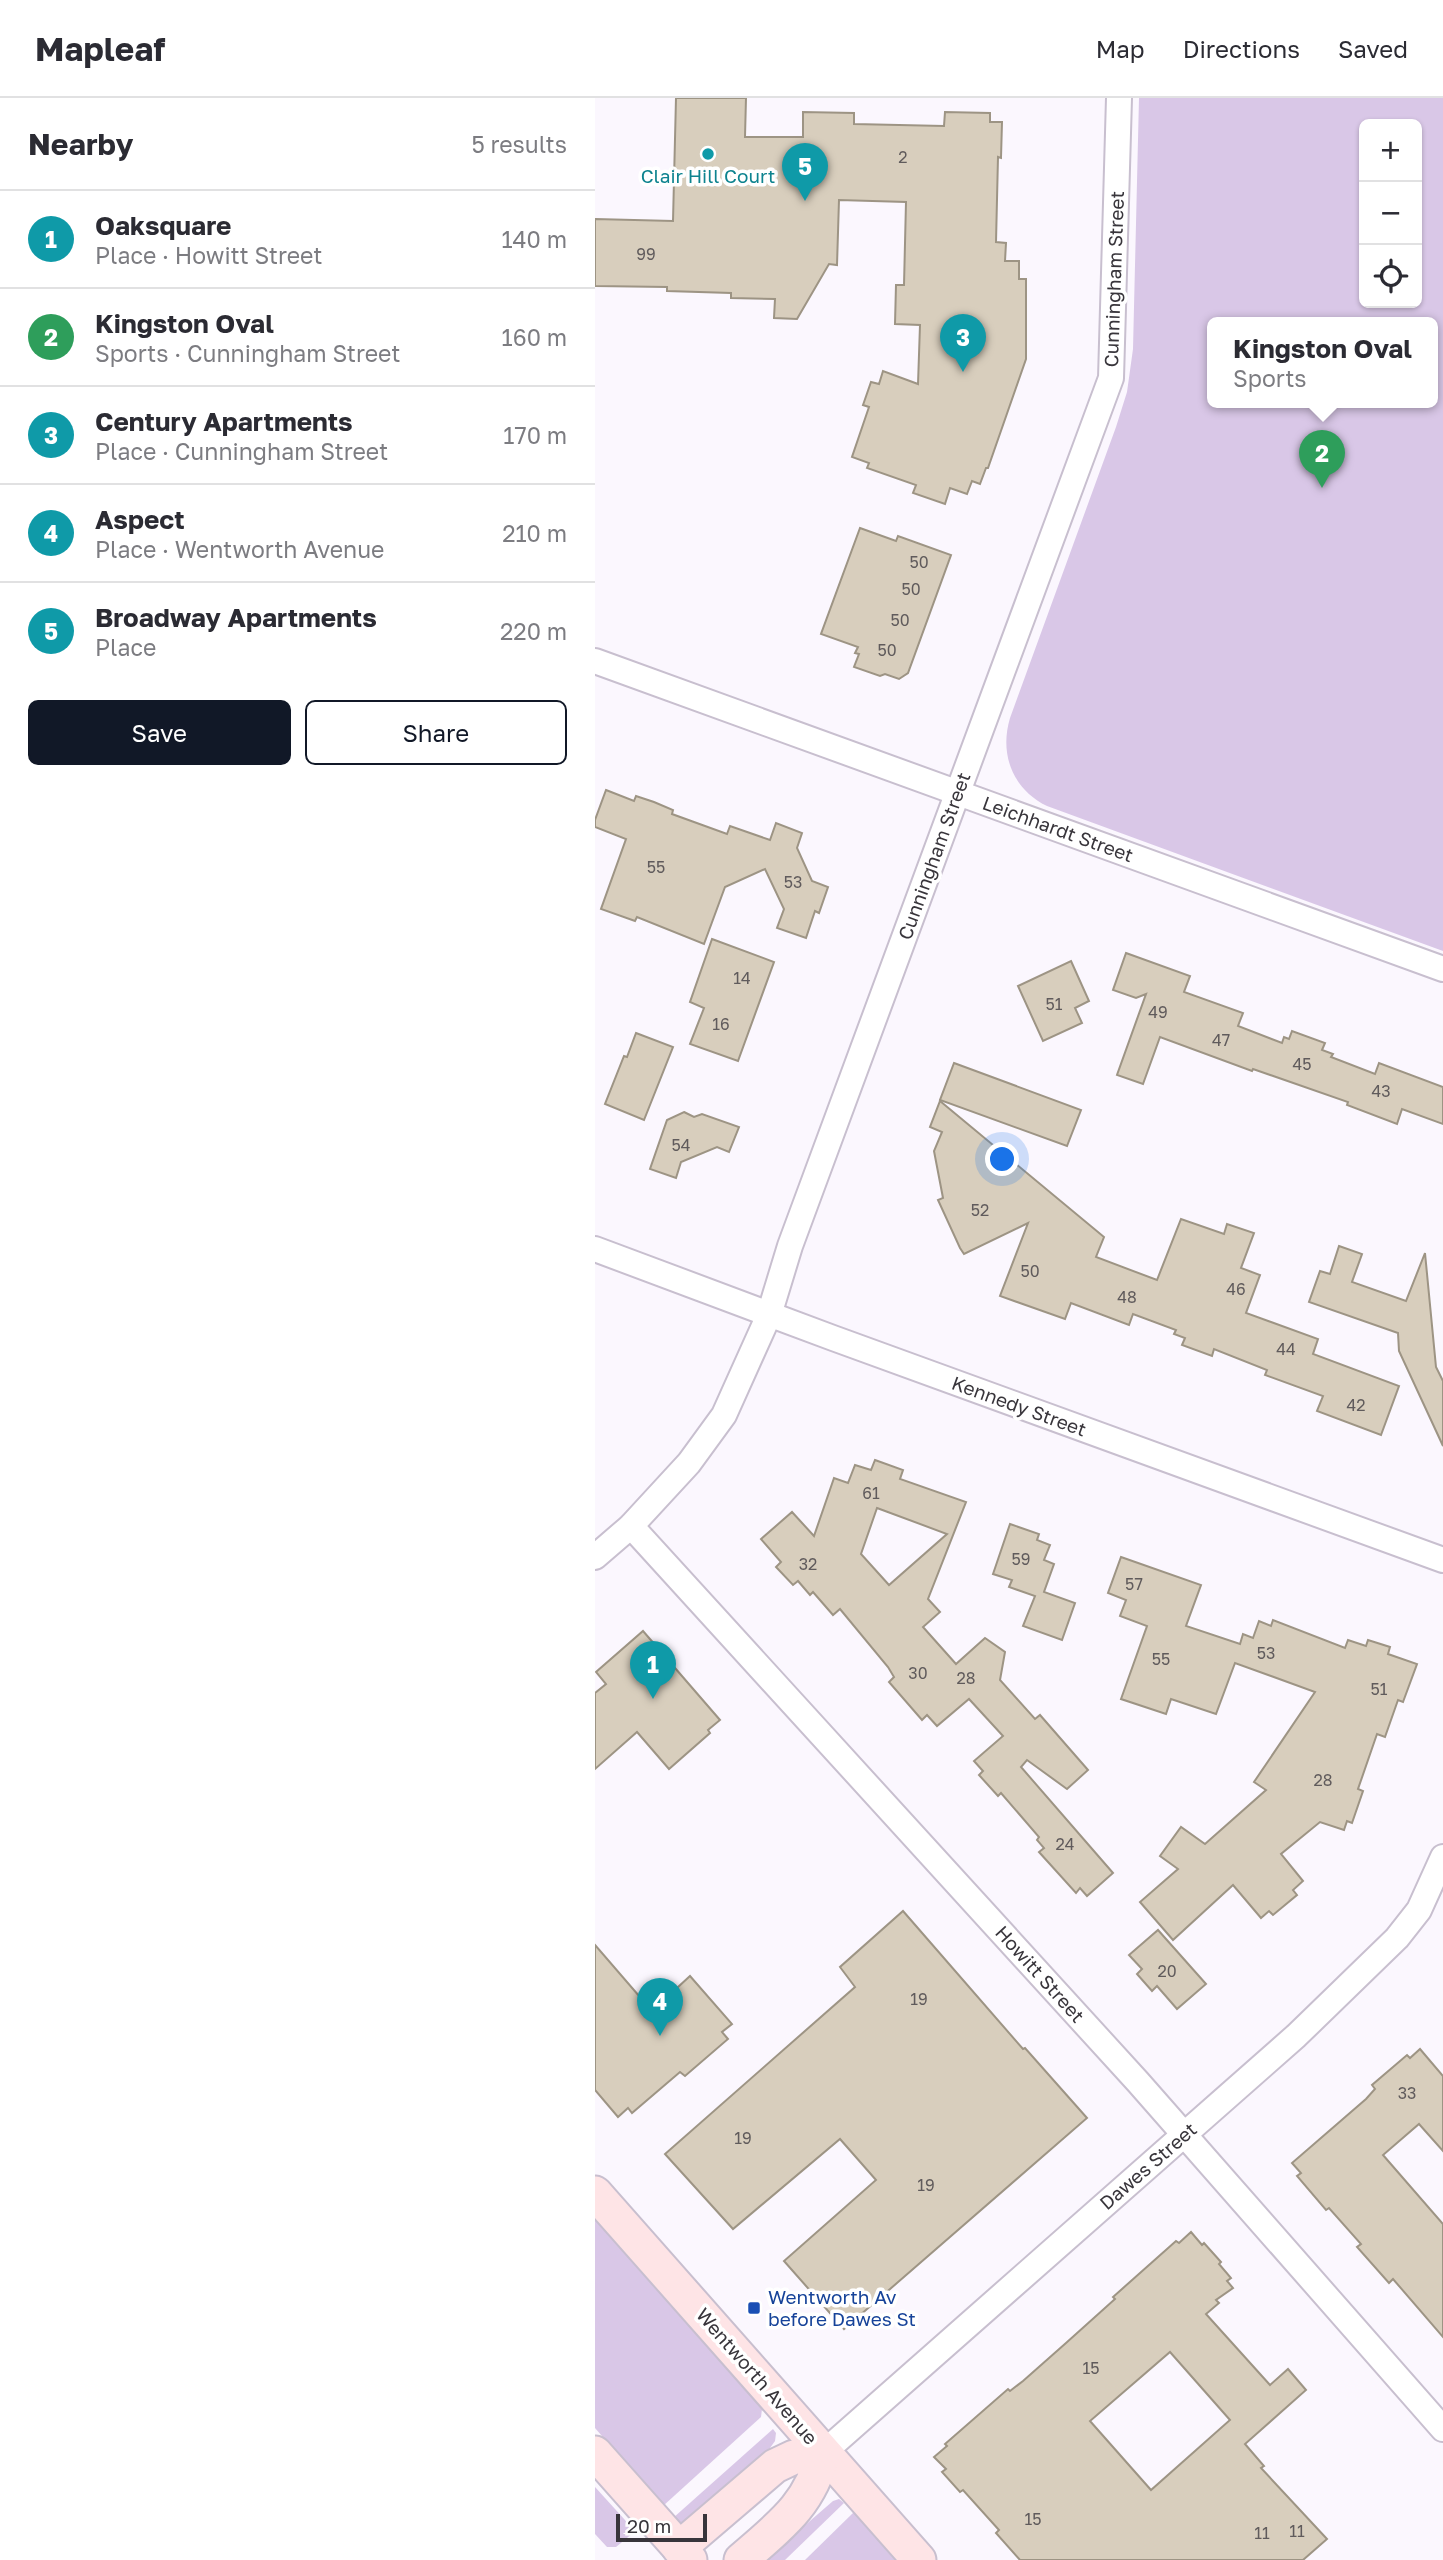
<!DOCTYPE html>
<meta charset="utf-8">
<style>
:root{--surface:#fff;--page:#f2f2f3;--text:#2b2b33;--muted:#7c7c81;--line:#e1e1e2;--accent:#111827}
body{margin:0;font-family:"Golos Text",sans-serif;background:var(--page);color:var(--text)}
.controls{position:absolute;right:21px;top:21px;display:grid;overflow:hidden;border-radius:10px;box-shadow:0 2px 5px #0004}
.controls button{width:63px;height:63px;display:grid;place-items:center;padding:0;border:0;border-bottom:2px solid var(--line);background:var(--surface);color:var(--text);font:35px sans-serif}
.scale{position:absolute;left:21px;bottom:18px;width:91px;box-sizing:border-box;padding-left:7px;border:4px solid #38353b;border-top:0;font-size:19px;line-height:24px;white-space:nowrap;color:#38353b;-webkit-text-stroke:5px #fff;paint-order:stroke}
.you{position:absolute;left:408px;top:1062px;width:24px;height:24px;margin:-18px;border:5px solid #fff;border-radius:50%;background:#1a73e8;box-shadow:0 0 0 10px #1a73e833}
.badge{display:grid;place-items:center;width:46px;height:46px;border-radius:50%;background:var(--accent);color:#fff;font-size:23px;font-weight:700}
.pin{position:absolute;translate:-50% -58px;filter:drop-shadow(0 2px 4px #0008)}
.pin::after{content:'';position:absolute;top:37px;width:24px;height:21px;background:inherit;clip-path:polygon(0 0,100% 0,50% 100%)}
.popup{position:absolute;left:612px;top:219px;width:231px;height:91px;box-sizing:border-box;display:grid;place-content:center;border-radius:10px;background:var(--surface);filter:drop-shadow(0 2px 5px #0005);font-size:23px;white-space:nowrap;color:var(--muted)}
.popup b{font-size:26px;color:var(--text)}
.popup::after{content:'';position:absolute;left:50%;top:100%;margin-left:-14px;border:14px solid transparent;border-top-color:var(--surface)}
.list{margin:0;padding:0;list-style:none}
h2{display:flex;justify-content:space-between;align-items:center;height:91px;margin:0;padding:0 28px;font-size:30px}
h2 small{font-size:23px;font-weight:400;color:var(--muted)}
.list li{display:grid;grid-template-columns:46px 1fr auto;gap:21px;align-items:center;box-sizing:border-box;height:98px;padding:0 28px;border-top:2px solid var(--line)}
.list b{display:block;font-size:26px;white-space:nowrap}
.list p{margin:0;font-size:23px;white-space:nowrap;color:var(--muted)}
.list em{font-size:23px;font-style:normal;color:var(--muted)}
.actions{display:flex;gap:14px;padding:21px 28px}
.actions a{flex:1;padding:16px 0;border:2px solid var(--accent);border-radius:10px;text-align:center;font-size:24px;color:var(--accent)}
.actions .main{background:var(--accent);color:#fff}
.icon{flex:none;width:38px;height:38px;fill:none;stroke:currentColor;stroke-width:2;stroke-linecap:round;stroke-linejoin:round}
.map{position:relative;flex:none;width:848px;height:2462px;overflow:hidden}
header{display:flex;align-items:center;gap:42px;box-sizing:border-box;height:98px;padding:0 35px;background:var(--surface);border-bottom:2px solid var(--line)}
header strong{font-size:33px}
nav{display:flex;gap:38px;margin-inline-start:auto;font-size:24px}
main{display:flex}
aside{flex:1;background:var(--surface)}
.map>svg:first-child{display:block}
.green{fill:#d9c7e7;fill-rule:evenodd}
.building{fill:#d8cebd;stroke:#9d9484;stroke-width:2;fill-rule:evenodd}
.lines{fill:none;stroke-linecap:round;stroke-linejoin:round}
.minor-casing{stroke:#c8bfcf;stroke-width:28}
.secondary-casing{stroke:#c8bfcf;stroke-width:37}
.minor{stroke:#fff;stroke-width:24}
.secondary{stroke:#fee4e6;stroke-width:33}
.culture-dot{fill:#0f9aa8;stroke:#fff;stroke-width:2.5}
.transit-dot{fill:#1a4fb4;stroke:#fff;stroke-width:2.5}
.labels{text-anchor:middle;stroke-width:7;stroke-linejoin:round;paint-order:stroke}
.number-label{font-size:16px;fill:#605b5c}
.culture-label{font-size:19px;fill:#0d838f;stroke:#fff}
.street-label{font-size:19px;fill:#38353b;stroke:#fff}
.transit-label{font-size:19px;fill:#164399;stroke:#fff;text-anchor:start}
</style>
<header>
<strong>Mapleaf</strong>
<nav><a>Map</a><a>Directions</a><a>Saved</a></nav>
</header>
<main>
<aside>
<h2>Nearby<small>5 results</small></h2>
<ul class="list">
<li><span class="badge" style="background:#0f9aa8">1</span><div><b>Oaksquare</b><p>Place · Howitt Street</p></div><em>140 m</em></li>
<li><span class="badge" style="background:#2e9e5b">2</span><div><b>Kingston Oval</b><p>Sports · Cunningham Street</p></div><em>160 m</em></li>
<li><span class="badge" style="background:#0f9aa8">3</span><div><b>Century Apartments</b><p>Place · Cunningham Street</p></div><em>170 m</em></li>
<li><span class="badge" style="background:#0f9aa8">4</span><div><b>Aspect</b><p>Place · Wentworth Avenue</p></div><em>210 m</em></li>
<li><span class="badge" style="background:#0f9aa8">5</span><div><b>Broadway Apartments</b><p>Place</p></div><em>220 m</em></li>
</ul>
<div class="actions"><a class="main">Save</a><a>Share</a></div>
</aside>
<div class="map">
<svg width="848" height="2462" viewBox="0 0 848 2462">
<rect width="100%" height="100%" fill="#fbf7fe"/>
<!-- green -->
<g class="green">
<path d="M544,0H848V853L452,708C418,691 404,657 415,620L521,329L532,294L538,251ZM822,26V205H769V26ZM617,224H837V304H617Z"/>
<path d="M0,2120L167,2311L166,2319L68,2408L0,2330Z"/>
<path d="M178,2331L181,2335L180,2343L175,2350L89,2425L85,2426L78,2420Z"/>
<path d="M0,2389L30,2422L38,2435L21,2449H12L0,2436Z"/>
<path d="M244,2401L249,2405L190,2462H170L238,2403Z"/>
<path d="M259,2414L300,2462H210Z"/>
</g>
<!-- building -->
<g class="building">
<path d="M81,0H151L150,39H208V14L259,15V26L349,28L350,14L395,15V24H407L406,60L403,59L401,144L411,145L410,163H424V181H431V261L393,370H391L385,386L377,383L372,396L355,390L350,406L318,395L321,387L272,370L274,365L257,359L274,309L268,307L276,284L284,286L288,273L323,286L325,227L300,226L301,187H309L311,104L244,102L242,167L234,166L202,221L179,220L180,201L136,200V195L72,193V189L0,188V121L78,123Z"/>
<path d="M265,430L301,443L303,438L356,457L313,575L304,581L290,576L285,578L259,569L264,556L260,555L263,549L226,536Z"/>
<path d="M11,692L39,703L41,698L59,704L78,712L77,716L132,736L135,728L175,742L181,725L207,735L202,750L217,783L233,789L224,815L220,813L211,840L182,830L189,811L170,771L130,789L109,846L42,819L40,823L6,811L31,741L0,729V722Z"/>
<path d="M117,841L179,864L143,963L95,946L109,910L95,904Z"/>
<path d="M531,855L595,878L589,894L648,915L643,928L687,945L689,939L694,941L697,933L730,945L727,952L738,956L736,959L780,976L784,965L848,989V1026L807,1011L802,1026L752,1007L753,1004L658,971L657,973L565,939L548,986L522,977L551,896L541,900L518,892Z"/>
<path d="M476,863L494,903L480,910L487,925L448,943L423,888Z"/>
<path d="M41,935L78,949L49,1022L10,1006L29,958L32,959Z"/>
<path d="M359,965L486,1012L472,1048L345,1002Z"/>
<path d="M345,1003L509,1139L501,1159L562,1182L586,1121L629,1136L632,1126L659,1135L646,1170L665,1177L651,1215L723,1241L718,1256L804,1288L786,1337L722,1313L728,1298L670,1277L672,1272L619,1251L617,1258L587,1247L590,1240L579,1236L581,1232L538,1216L534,1227L476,1205L470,1221L405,1198L433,1125L369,1156L365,1150L343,1102L348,1100L339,1053L347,1034L335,1029Z"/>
<path d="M89,1014L99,1019L107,1016L144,1029L134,1054L122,1049L86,1064L81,1080L55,1071L72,1022Z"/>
<path d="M744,1148L767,1156L757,1184L811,1203L830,1155L841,1269L848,1283V1348L804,1253L803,1235L714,1204L725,1173L735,1176Z"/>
<path d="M280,1362L308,1372L305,1381L371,1404L333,1501L345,1514L328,1529L361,1566L390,1540L410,1554L405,1582L440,1621L445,1617L493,1672L472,1691L432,1662L426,1669L518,1775L492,1798L485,1790L481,1795L444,1754L449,1750L442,1742L444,1739L406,1695L403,1698L384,1677L388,1673L379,1663L408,1638L374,1601L342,1628L332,1617L327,1622L294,1584L299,1579L293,1569L245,1511L238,1517L218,1494L215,1497L203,1483L198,1487L181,1469L186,1464L166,1441L197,1414L219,1438L239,1380L253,1385L260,1367L276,1372ZM282,1410L352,1436L294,1487L266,1456Z"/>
<path d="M415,1426L444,1436L442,1442L455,1447L449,1462L459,1466L449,1494L480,1505L467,1542L428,1528L440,1498L414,1489L417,1482L398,1476Z"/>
<path d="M526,1459L606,1487L591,1528L645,1546L648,1536L658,1540L664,1523L676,1528L678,1522L750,1550L753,1542L771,1548L773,1542L795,1549L793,1556L822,1566L808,1604L803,1602L790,1639L782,1636L763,1691L768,1693L757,1725L752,1723L749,1732L725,1724L686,1756L708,1783L698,1792L702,1797L678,1817L674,1813L666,1820L638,1787L578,1842L545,1804L583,1771L565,1758L586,1729L610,1746L671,1692L659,1684L720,1594L640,1565L621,1616L576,1601L571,1616L526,1601L552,1528L525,1518L531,1502L513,1495Z"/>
<path d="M48,1533L125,1622L113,1632L115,1635L74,1671L42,1634L0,1671V1595L11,1586L1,1574Z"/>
<path d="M308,1813L428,1951L430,1950L492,2020L249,2231L189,2163L281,2082L245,2041L138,2131L70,2056L260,1889L245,1869Z"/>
<path d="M563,1832L611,1886L582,1911L562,1888L557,1893L542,1876L547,1871L534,1857Z"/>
<path d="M0,1847L57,1913L95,1878L137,1926L127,1934L133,1941L90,1978L85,1974L37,2015L33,2010L23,2019L0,1992Z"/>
<path d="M825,1951L848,1978V2053L824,2026L788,2057L848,2126V2239L798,2181L794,2185L762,2149L766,2146L734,2110L731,2112L702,2078L706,2075L697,2065L771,2001L780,1991L777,1987L812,1957L815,1960Z"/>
<path d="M596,2134L607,2147L609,2145L626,2164L624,2166L636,2180L632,2183L638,2190L621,2202L624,2205L611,2216L675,2287L693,2271L711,2292L650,2346L669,2368L666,2370L732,2441L708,2462H425L401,2435L404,2432L368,2392L365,2394L347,2374L351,2371L339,2359L352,2348L350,2346L413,2291L415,2293L428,2283L471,2245L520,2201L518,2199L581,2143L584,2145ZM575,2254L635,2322L556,2392L495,2323Z"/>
</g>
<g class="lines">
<!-- minor casing -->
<g class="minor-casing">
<g id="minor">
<path d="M0,563L848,871"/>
<path d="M0,1151L238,1240L848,1462"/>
<path d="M36,1428L543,1984L848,2331"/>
<path d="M0,1459L36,1428L94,1365L129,1317L174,1217L195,1148L516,280L524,0"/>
<path d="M228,2355L701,1938L802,1840L824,1812L848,1759"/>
</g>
</g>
<!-- secondary casing -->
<g class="secondary-casing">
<g id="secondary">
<path d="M0,2095L324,2462"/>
<path d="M0,2355L95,2462"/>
<path d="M84,2450L180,2368L199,2359L228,2355C215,2407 185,2428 146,2462"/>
</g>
</g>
<!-- minor -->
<use href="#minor" class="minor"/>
<!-- secondary -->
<use href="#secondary" class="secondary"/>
</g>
<!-- markers -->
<circle class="culture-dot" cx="113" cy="56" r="7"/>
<rect class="transit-dot" x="152" y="2203" width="14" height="14" rx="3.5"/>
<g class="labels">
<!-- number labels -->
<g class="number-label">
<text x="308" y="65">2</text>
<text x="51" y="162">99</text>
<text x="324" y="470">50</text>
<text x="316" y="497">50</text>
<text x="305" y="528">50</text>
<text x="292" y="558">50</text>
<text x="61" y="775">55</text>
<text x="198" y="790">53</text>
<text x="147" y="886">14</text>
<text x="459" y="912">51</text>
<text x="563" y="920">49</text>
<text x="126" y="932">16</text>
<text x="626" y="948">47</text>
<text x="707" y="972">45</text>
<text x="786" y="999">43</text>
<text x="86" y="1053">54</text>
<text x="385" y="1118">52</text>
<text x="435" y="1179">50</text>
<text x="641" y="1197">46</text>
<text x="532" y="1205">48</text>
<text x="691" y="1257">44</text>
<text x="761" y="1313">42</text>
<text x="276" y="1401">61</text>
<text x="426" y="1467">59</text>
<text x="213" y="1472">32</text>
<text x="539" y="1492">57</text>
<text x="671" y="1561">53</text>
<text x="566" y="1567">55</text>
<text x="323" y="1581">30</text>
<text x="371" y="1586">28</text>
<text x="784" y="1597">51</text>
<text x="728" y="1688">28</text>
<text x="470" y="1752">24</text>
<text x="572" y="1879">20</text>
<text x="324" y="1907">19</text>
<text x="812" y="2001">33</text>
<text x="148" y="2046">19</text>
<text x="331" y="2093">19</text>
<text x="496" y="2276">15</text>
<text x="438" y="2427">15</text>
<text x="702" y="2439">11</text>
<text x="667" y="2441">11</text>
</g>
<!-- culture labels -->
<g class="culture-label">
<text x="113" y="85">Clair Hill Court</text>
</g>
<!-- street labels -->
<g class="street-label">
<text transform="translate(519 181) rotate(-88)" y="7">Cunningham Street</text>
<text transform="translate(463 731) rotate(20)" y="7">Leichhardt Street</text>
<text transform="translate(339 758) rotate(-70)" y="7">Cunningham Street</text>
<text transform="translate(424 1308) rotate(20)" y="7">Kennedy Street</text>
<text transform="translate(445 1876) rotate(48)" y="7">Howitt Street</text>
<text transform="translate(553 2068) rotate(-41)" y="7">Dawes Street</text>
<text transform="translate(162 2278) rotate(49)" y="7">Wentworth Avenue</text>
</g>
<!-- transit labels -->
<g class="transit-label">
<text x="173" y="2206">Wentworth Av<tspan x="173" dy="22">before Dawes St</tspan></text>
</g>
</g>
</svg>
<div class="controls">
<button>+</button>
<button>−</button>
<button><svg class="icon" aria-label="locate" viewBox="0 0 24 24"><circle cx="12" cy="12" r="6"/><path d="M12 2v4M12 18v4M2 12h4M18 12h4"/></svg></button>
</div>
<div class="scale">20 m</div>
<div class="you"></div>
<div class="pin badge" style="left:58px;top:1601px;background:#0f9aa8">1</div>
<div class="pin badge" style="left:727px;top:390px;background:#2e9e5b">2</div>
<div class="popup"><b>Kingston Oval</b>Sports</div>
<div class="pin badge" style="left:368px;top:274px;background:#0f9aa8">3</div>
<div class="pin badge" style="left:65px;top:1938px;background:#0f9aa8">4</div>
<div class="pin badge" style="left:210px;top:103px;background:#0f9aa8">5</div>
</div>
</main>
